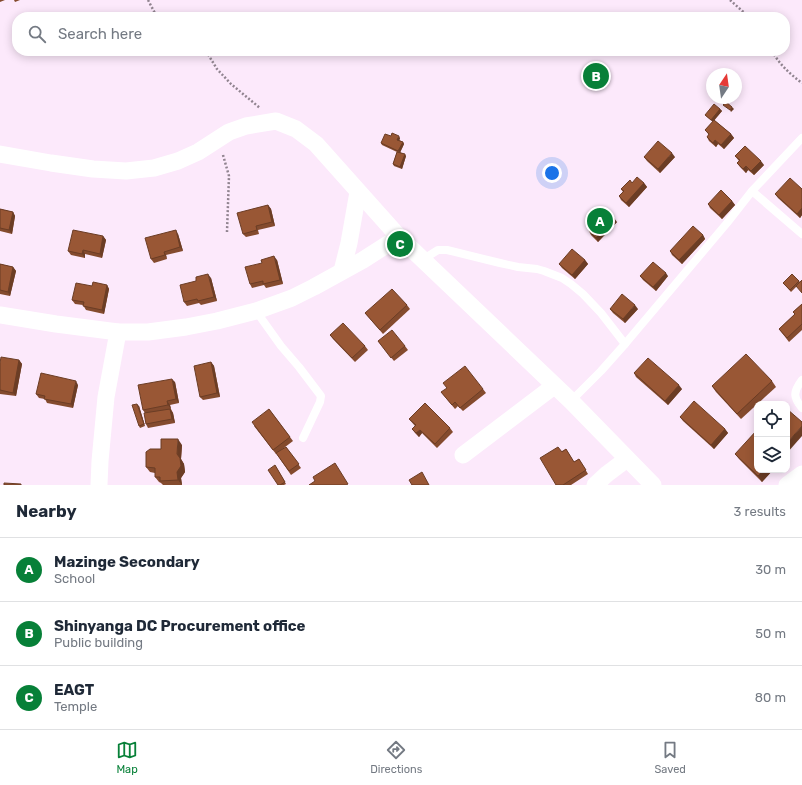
<!DOCTYPE html>
<style>
:root{--surface:#fff;--page:#f6f6f7;--text:#1f2937;--muted:#747a83;--line:#e0e1e3;--accent:#078038}
body{margin:0;font-family:Rubik,sans-serif;background:var(--page);color:var(--text)}
.controls{position:absolute;right:12px;bottom:12px;display:grid;overflow:hidden;border-radius:8px;box-shadow:0 2px 10px #0003}
.controls button{width:36px;height:36px;display:grid;place-items:center;padding:0;border:0;border-bottom:1px solid var(--line);background:var(--surface);color:var(--text);font:20px sans-serif}
.compass{position:absolute;left:706px;top:68px;width:36px;height:36px;border-radius:50%;background:var(--surface);box-shadow:0 2px 10px #0003;rotate:13deg}
.you{position:absolute;left:552px;top:173px;width:14px;height:14px;margin:-10px;border:3px solid #fff;border-radius:50%;background:#1a73e8;box-shadow:0 0 0 6px #1a73e833}
.badge{display:grid;place-items:center;width:26px;height:26px;border-radius:50%;background:var(--accent);color:#fff;font-size:13px;font-weight:700}
.pin{position:absolute;translate:-50% -50%;border:2px solid #fff;box-shadow:0 1px 4px #0006}
.list{margin:0;padding:0;list-style:none}
h2{display:flex;justify-content:space-between;align-items:center;height:52px;margin:0;padding:0 16px;font-size:17px}
h2 small{font-size:13px;font-weight:400;color:var(--muted)}
.list li{display:grid;grid-template-columns:26px 1fr auto;gap:12px;align-items:center;box-sizing:border-box;height:64px;padding:0 16px;border-top:1px solid var(--line)}
.list b{display:block;font-size:15px;white-space:nowrap}
.list p{margin:0;font-size:13px;white-space:nowrap;color:var(--muted)}
.list em{font-size:13px;font-style:normal;color:var(--muted)}
.icon{flex:none;width:22px;height:22px;fill:none;stroke:currentColor;stroke-width:2;stroke-linecap:round;stroke-linejoin:round}
.map{position:relative;flex:none;width:802px;height:485px;overflow:hidden}
.search{position:absolute;background:var(--surface);box-shadow:0 2px 10px #0003;left:12px;right:12px;top:12px;height:44px;display:flex;align-items:center;gap:10px;box-sizing:border-box;padding:0 14px;border-radius:16px;color:var(--muted);font-size:15px}
.sheet{height:244px;background:var(--surface)}
nav{display:flex;justify-content:space-around;align-items:center;box-sizing:border-box;height:56px;border-top:1px solid var(--line);background:var(--surface);font-size:11px;color:var(--muted)}
nav a{display:grid;justify-items:center;gap:2px}
nav .on{color:var(--accent)}
.map>svg:first-child{display:block}
.lines{fill:none;stroke-linecap:round;stroke-linejoin:round}
.path{stroke:#918490;stroke-width:2.5;stroke-dasharray:2 2;stroke-linecap:butt}
.service{stroke:#fff;stroke-width:8}
.minor{stroke:#fff;stroke-width:17}
.wall{fill:#844b2e}
.shaded-wall{fill:#6b3d25}
.building{fill:#995735;stroke:#6b3d25}
</style>
<div class="map">
<svg width="802" height="485" viewBox="0 0 802 485">
<rect width="100%" height="100%" fill="#fce9fb"/>
<g class="lines">
<!-- path -->
<g class="path">
<path d="M148,0L157,17"/>
<path d="M730,0L749,17"/>
<path d="M206,51L217,69L231,84L260,108"/>
<path d="M772,51C779,64 790,74 802,83"/>
<path d="M223,155L229,176L227,232"/>
</g>
<!-- service -->
<g class="service">
<path d="M752,191L802,234"/>
<path d="M422,260L438,250H447L500,263L518,267L537,269L544,271L562,278L571,284L583,294L601,313L625,344"/>
<path d="M256,311L281,346L299,367L321,396L320,402L303,438"/>
<path d="M802,380C793,392 793,397 802,408"/>
<path d="M571,401L601,371L625,344L727,223L752,191L802,138"/>
</g>
<!-- minor -->
<g class="minor">
<path d="M0,154L51,163L93,169L126,171L154,168L178,161L198,152L229,132L246,126L276,121L296,129L316,144L399,237L571,401L653,485"/>
<path d="M342,271L349,243L358,192"/>
<path d="M0,315L56,324L118,332H148L186,327L217,321L256,311L292,298L314,287L363,260L399,237"/>
<path d="M463,455L554,386"/>
<path d="M99,485L100,461L106,397L118,332"/>
<path d="M595,485L607,474L627,459"/>
<path d="M787,485L802,474"/>
</g>
</g>
<!-- wall -->
<g class="wall">
<path d="M0,0H5L0,2Z"/>
<path d="M14,0H20L15,2Z"/>
<path d="M720,109L722,111L714,120L731,134L734,138L724,149L718,144L716,147L709,141L707,137L709,135L705,130L713,122L705,115Z"/>
<path d="M391,136L400,138L399,140L403,142L404,144L400,152L406,156L402,169L394,166L393,164L397,152L382,145L381,143Z"/>
<path d="M735,156L764,165L754,175L748,170L746,173L740,167L737,163L739,161Z"/>
<path d="M644,157H675L660,173L647,161Z"/>
<path d="M632,183H644L647,187L629,207L621,200L619,196L623,192L621,189Z"/>
<path d="M802,189V215L800,218L778,198L775,194Z"/>
<path d="M732,201L735,205L722,219L710,208L708,204Z"/>
<path d="M268,205L271,209L275,226L258,230L259,234L246,237L243,234Z"/>
<path d="M0,209L13,212L15,216L12,234L0,231Z"/>
<path d="M617,222L598,242L591,235L589,231L593,226L591,223Z"/>
<path d="M178,234L183,251L166,255L167,259L154,263L151,259Z"/>
<path d="M703,235L705,239L682,264L672,255L670,251Z"/>
<path d="M103,236L106,240L102,258L85,254V258L71,255L68,251Z"/>
<path d="M277,260L283,284L266,288L264,285L252,288L250,284Z"/>
<path d="M585,260L588,264L575,279L562,268L559,264Z"/>
<path d="M0,264L13,267L16,271L10,296L0,294Z"/>
<path d="M792,274L800,282L796,287L791,292L783,283Z"/>
<path d="M640,276H668L656,291L643,280Z"/>
<path d="M211,278L217,301L201,305L199,303L187,306L184,302Z"/>
<path d="M107,285L109,289L104,314L86,310L83,305L75,304L72,300L92,286Z"/>
<path d="M802,304V330L789,342L779,329L795,314L793,312Z"/>
<path d="M407,305L410,309L383,334L365,313Z"/>
<path d="M610,309H638L625,323L613,313Z"/>
<path d="M330,335L365,346L368,350L355,362L333,339Z"/>
<path d="M378,341L405,346L408,350L394,361Z"/>
<path d="M19,360L22,364L16,396L0,394V363Z"/>
<path d="M211,362L214,366L220,397L203,400L200,397Z"/>
<path d="M634,373L682,389L668,405L636,377Z"/>
<path d="M772,381L776,387L741,419L716,392L712,386Z"/>
<path d="M175,382L179,403L170,405L171,409L173,413L175,423L148,428L146,424L145,413L143,410Z"/>
<path d="M78,385L73,408L47,403L45,399L39,398L36,394Z"/>
<path d="M483,389L486,393L463,411L458,406L455,409L441,392Z"/>
<path d="M139,406L145,426L140,428L139,426Z"/>
<path d="M269,409L293,441L276,454L254,426Z"/>
<path d="M680,417L725,429L728,433L714,449L683,421Z"/>
<path d="M409,419L450,428L453,432L437,448L422,433L419,437L415,433L412,429L415,426Z"/>
<path d="M182,445L181,459L184,464L185,472L181,478L182,485H163L161,483L159,482L155,477V473L150,472L146,467L161,449Z"/>
<path d="M286,447L301,468L291,475L276,453Z"/>
<path d="M566,449L574,462L579,459L588,474L571,485H556L562,451Z"/>
<path d="M735,454L757,470H773L762,482L739,459Z"/>
<path d="M275,465L286,484L284,485H278Z"/>
</g>
<!-- shaded-wall -->
<g class="shaded-wall">
<path d="M732,107L734,109L731,112L730,110Z"/>
<path d="M720,109L722,111L713,122L711,120Z"/>
<path d="M731,134L734,138L724,149L721,145Z"/>
<path d="M399,136L400,138L399,142L397,140Z"/>
<path d="M715,140L718,144L716,147L713,143Z"/>
<path d="M403,142L404,144L400,153L398,151Z"/>
<path d="M672,153L675,157L660,173L658,169Z"/>
<path d="M405,154L406,156L402,169L400,167Z"/>
<path d="M761,161L764,165L754,175L751,171Z"/>
<path d="M746,166L748,170L746,173L743,169Z"/>
<path d="M644,183L647,187L629,207L626,203Z"/>
<path d="M732,201L735,205L722,219L719,215Z"/>
<path d="M268,205L271,209L275,226L272,222Z"/>
<path d="M802,208V215L800,218L797,214Z"/>
<path d="M13,212L15,216L12,234L9,230Z"/>
<path d="M614,218L617,222L598,242L596,238Z"/>
<path d="M176,230L178,234L183,251L180,247Z"/>
<path d="M703,235L705,239L682,264L679,260Z"/>
<path d="M103,236L106,240L102,258L100,254Z"/>
<path d="M83,250L85,254V258L82,254Z"/>
<path d="M164,252L166,255L167,259L165,255Z"/>
<path d="M274,256L277,260L283,284L280,280Z"/>
<path d="M585,260L588,264L575,279L572,275Z"/>
<path d="M13,267L16,271L10,296L8,292Z"/>
<path d="M666,273L668,276L656,291L653,287Z"/>
<path d="M208,274L211,278L217,301L214,297Z"/>
<path d="M107,285L109,289L104,314L102,310Z"/>
<path d="M635,305L638,309L625,323L623,319Z"/>
<path d="M19,360L22,364L16,396L13,393Z"/>
<path d="M211,362L214,366L220,397L217,393Z"/>
<path d="M172,379L175,382L179,403L176,399Z"/>
<path d="M76,381L78,385L73,408L71,404Z"/>
<path d="M679,385L682,389L668,405L665,401Z"/>
<path d="M167,401L170,405L171,409L168,405Z"/>
<path d="M137,404L139,406L145,426L144,424Z"/>
<path d="M170,409L173,413L175,423L172,419Z"/>
<path d="M802,426V436L787,453V443Z"/>
<path d="M725,429L728,433L714,449L711,445Z"/>
<path d="M420,430L422,433L419,437L416,433Z"/>
<path d="M178,439L182,445L181,459L184,464L185,472L181,478L182,485L178,480L177,472Z"/>
<path d="M764,470H773L762,482L758,476Z"/>
</g>
<!-- building -->
<g class="building">
<path d="M726,102L732,107L730,110L723,105Z"/>
<path d="M714,104L720,109L711,120L705,115Z"/>
<path d="M714,120L731,134L721,145L715,140L713,143L707,137L709,134L705,130Z"/>
<path d="M392,133L399,136L397,140L403,142L398,151L381,143L385,134L391,136Z"/>
<path d="M658,141L672,153L658,169L644,157Z"/>
<path d="M745,146L761,161L751,171L746,166L743,169L737,163L740,160L735,156Z"/>
<path d="M397,152L405,154L400,167L393,164Z"/>
<path d="M637,177L644,183L626,203L619,196L624,191L621,189L630,180L632,183Z"/>
<path d="M790,178L802,189V208L797,214L775,194Z"/>
<path d="M721,190L732,201L719,215L708,204Z"/>
<path d="M268,205L272,222L256,226L257,230L243,234L237,213Z"/>
<path d="M0,209L13,212L9,230L0,228Z"/>
<path d="M607,211L614,218L596,238L589,231L593,226L591,223L597,217H602Z"/>
<path d="M693,226L703,235L679,260L670,251Z"/>
<path d="M73,230L103,236L100,254L83,250L82,254L68,251Z"/>
<path d="M176,230L180,247L164,252L165,255L151,259L145,238Z"/>
<path d="M572,249L585,260L572,275L559,264Z"/>
<path d="M274,256L280,280L263,284V281L250,284L245,267L262,263L261,260Z"/>
<path d="M653,262L666,273L653,287L640,276Z"/>
<path d="M0,264L13,267L8,292L0,290Z"/>
<path d="M208,274L214,297L198,301L197,299L184,302L180,285L196,281V277Z"/>
<path d="M792,274L799,281L790,290L783,283Z"/>
<path d="M802,280V293L796,286Z"/>
<path d="M93,282L107,285L102,310L83,306L84,302L72,300L76,283L92,286Z"/>
<path d="M392,289L407,305L380,330L365,313Z"/>
<path d="M622,294L635,305L623,319L610,309Z"/>
<path d="M802,304V324L787,338L779,329L795,314L793,312Z"/>
<path d="M343,323L365,346L352,358L330,335Z"/>
<path d="M392,330L405,346L391,358L378,341Z"/>
<path d="M746,354L772,381L737,414L712,386Z"/>
<path d="M1,357L19,360L13,393L0,390V363Z"/>
<path d="M648,358L679,385L665,401L634,373Z"/>
<path d="M211,362L217,393L200,397L194,366Z"/>
<path d="M465,366L483,389L460,408L455,402L452,405L441,392L447,388L443,383Z"/>
<path d="M41,373L76,381L71,404L44,399L45,396L36,394Z"/>
<path d="M172,379L176,399L167,401L168,405L143,410L138,385Z"/>
<path d="M694,401L725,429L711,445L680,417Z"/>
<path d="M425,403L450,428L435,444L420,430L416,433L412,429L416,425L409,419Z"/>
<path d="M137,404L144,424L139,426L132,405Z"/>
<path d="M170,409L172,419L146,424L144,413Z"/>
<path d="M269,409L290,437L273,450L252,422Z"/>
<path d="M787,409L802,422V426L787,443Z"/>
<path d="M757,430V470H764L758,476L735,454Z"/>
<path d="M161,439H178L177,454L180,458L181,466L177,472L178,480L160,481V477H155V468L146,467V452L150,449H161Z"/>
<path d="M286,447L299,464L289,471L276,453Z"/>
<path d="M558,447L562,452L566,449L574,462L579,459L586,470L563,485H556L540,458Z"/>
<path d="M335,463L348,484L346,485H309L315,481L313,477Z"/>
<path d="M275,465L285,482L280,485H278L268,470Z"/>
<path d="M422,472L429,485H412L409,480Z"/>
<path d="M4,483L21,484V485H4Z"/>
</g>
</svg>
<div class="controls">
<button><svg class="icon" aria-label="locate" viewBox="0 0 24 24"><circle cx="12" cy="12" r="6"/><path d="M12 2v4M12 18v4M2 12h4M18 12h4"/></svg></button>
<button><svg class="icon" aria-label="layers" viewBox="0 0 24 24"><path d="M12 4l9 5-9 5-9-5zM3 14l9 5 9-5"/></svg></button>
</div>
<svg class="compass" viewBox="-18 -18 36 36"><path d="M0-13l5 13h-10z" fill="#e53935"/><path d="M0 13l5-13h-10z" fill="#747a83"/></svg>
<div class="you"></div>
<div class="pin badge" style="left:600px;top:221px">A</div>
<div class="pin badge" style="left:596px;top:76px">B</div>
<div class="pin badge" style="left:400px;top:244px">C</div>
<div class="search"><svg class="icon" aria-label="search" viewBox="0 0 24 24"><circle cx="10" cy="10" r="6"/><path d="M15 15l6 6"/></svg>Search here</div>
</div>
<section class="sheet">
<h2>Nearby<small>3 results</small></h2>
<ul class="list">
<li><span class="badge">A</span><div><b>Mazinge Secondary</b><p>School</p></div><em>30 m</em></li>
<li><span class="badge">B</span><div><b>Shinyanga DC Procurement office</b><p>Public building</p></div><em>50 m</em></li>
<li><span class="badge">C</span><div><b>EAGT</b><p>Temple</p></div><em>80 m</em></li>
</ul>
</section>
<nav>
<a class="on"><svg class="icon" aria-label="map" viewBox="0 0 24 24"><path d="M3 6l6-2 6 2 6-2v14l-6 2-6-2-6 2zM9 4v14M15 6v14"/></svg>Map</a>
<a><svg class="icon" aria-label="directions" viewBox="0 0 24 24"><path d="M12 3l9 9-9 9-9-9zM9 14v-3h6M13 9l2 2-2 2"/></svg>Directions</a>
<a><svg class="icon" aria-label="saved" viewBox="0 0 24 24"><path d="M7 4h10v16l-5-4-5 4z"/></svg>Saved</a>
</nav>
